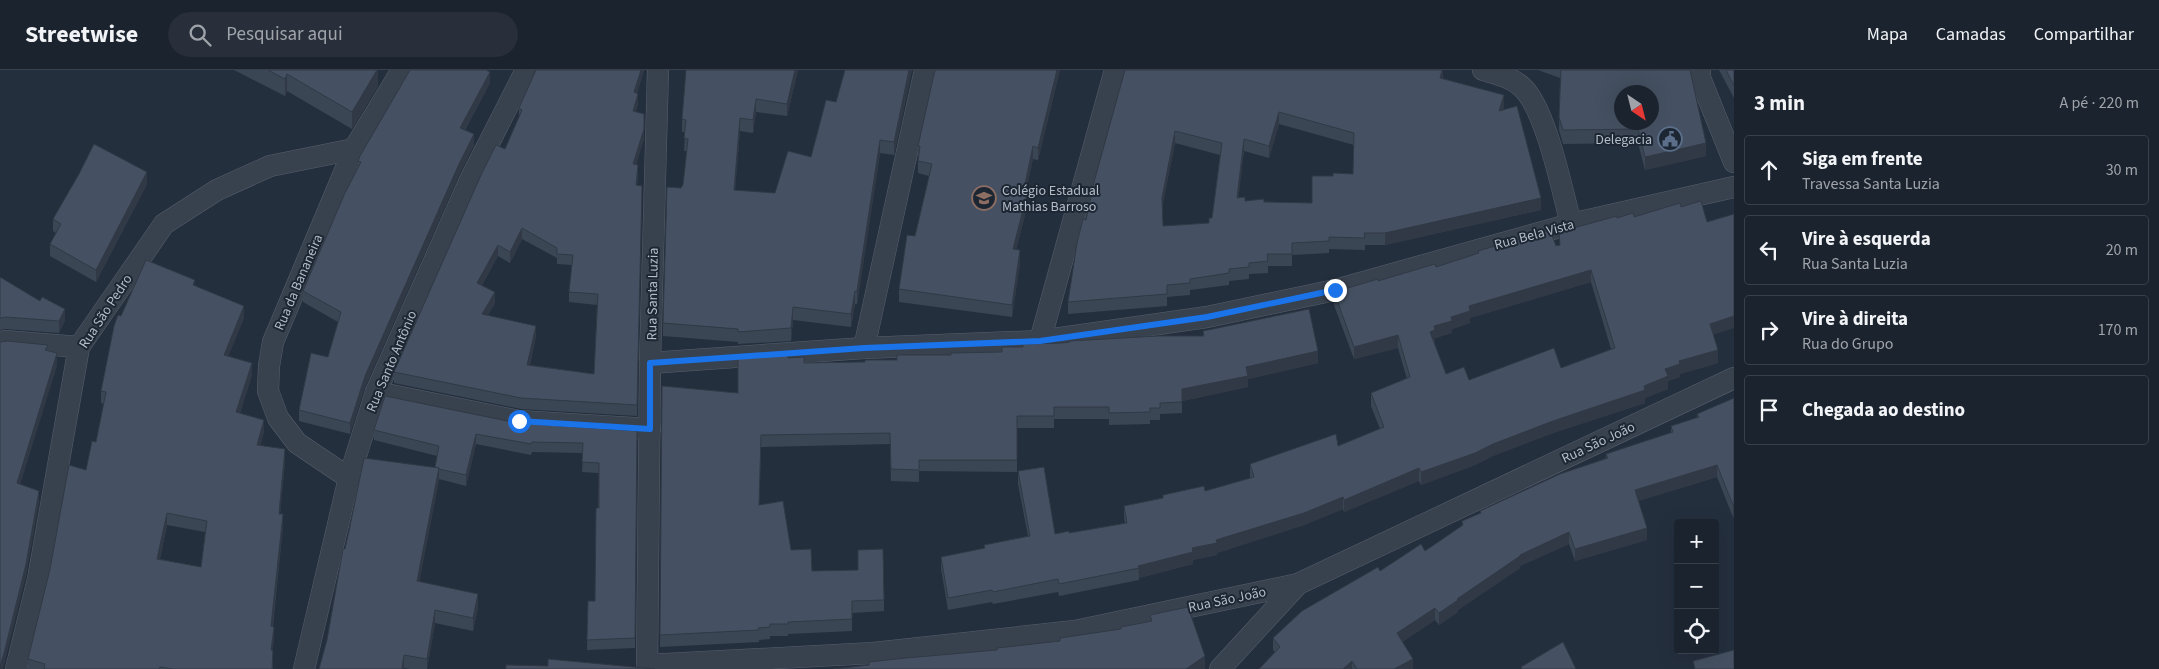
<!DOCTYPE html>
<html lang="pt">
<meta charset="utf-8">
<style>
:root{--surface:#1b232e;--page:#282f3a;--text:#f1f3f6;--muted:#a0a4aa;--line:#39404a}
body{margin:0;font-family:"Source Sans 3",sans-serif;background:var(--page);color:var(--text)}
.controls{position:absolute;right:15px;bottom:15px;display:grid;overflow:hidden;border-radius:5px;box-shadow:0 5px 20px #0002}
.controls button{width:45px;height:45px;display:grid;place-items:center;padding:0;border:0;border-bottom:1px solid var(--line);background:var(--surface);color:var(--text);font:25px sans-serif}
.compass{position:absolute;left:1614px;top:15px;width:45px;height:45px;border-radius:50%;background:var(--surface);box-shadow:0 5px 20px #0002;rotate:145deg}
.stop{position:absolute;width:15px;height:15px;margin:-11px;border:4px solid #1a73e8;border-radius:50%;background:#fff}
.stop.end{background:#1a73e8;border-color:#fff;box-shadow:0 1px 5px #0008}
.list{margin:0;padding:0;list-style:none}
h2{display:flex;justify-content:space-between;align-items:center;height:65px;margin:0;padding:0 20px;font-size:21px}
h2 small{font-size:16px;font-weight:400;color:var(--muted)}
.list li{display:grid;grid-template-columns:32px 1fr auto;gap:15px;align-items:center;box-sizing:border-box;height:70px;margin:0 10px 10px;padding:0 10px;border:1px solid var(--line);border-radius:5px}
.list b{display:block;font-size:19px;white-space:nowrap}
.list p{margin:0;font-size:16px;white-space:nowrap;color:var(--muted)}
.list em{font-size:16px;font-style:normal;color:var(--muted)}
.icon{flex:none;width:28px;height:28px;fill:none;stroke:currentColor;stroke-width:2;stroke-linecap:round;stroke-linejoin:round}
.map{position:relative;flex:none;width:1734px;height:599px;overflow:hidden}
header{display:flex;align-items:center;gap:30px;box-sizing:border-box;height:70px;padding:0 25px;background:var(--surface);border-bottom:1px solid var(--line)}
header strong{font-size:24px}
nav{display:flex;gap:28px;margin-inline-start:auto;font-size:18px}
.search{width:350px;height:45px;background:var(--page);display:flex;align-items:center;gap:12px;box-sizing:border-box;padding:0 18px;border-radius:28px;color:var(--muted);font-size:19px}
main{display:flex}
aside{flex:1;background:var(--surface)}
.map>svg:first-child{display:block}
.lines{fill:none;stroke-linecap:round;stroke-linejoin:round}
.minor-casing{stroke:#565f6c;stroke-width:22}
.minor{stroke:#38414e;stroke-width:21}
.wall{fill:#3b4654;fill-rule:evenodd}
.shaded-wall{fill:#303945}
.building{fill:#455162;stroke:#303945;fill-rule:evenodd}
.route{stroke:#1a73e8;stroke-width:6}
.labels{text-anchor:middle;stroke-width:4;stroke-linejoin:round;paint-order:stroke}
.poi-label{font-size:14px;fill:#b4bcc9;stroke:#1d2633;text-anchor:end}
.street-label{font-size:14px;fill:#b4bcc9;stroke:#1d2633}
</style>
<header>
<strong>Streetwise</strong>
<div class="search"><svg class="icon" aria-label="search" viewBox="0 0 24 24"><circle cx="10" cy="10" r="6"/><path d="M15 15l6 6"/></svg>Pesquisar aqui</div>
<nav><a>Mapa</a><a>Camadas</a><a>Compartilhar</a></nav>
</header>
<main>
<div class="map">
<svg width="1734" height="599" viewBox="0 0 1734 599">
<rect width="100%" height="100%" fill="#242f3e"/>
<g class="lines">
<!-- minor casing -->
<g class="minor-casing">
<g id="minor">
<path d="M1483,0C1497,4 1511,7 1522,17C1546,39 1562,120 1571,154"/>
<path d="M1700,0V8L1734,92"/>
<path d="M1040,271L1115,0"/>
<path d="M0,273L5,271L79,277"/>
<path d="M864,278L925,0"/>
<path d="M650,293L864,278L1040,271L1207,247L1335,220L1571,154L1734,117"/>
<path d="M376,322L519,351L650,359"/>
<path d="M349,408L297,373L278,348L268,321L269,296L273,272L354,79L402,0"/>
<path d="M647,595L873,583L1075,561L1298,514L1734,308"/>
<path d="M16,599L38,509L79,277L164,154L217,120L270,96L354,79"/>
<path d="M304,599L349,408L376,322L470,110L526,0"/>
<path d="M647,599L650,293L658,0"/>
<path d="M1220,599L1298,514"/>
</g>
</g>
<!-- minor -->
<use href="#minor" class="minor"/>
</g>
<!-- wall -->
<g class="wall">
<path d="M234,0H378V16L352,59L287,21L285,26Z"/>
<path d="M536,0H644L637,23L638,34L636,41L644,69L636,95L638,106L637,115L642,116L637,346L521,339L394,313V302L505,79L519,47V38ZM522,169L557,188V194L572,195L569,222V232L597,235L594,304L530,295L536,266L488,245L495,233L482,215L498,186L510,193Z"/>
<path d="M798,0L787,46L756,42L753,63L740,61L735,120L775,123L811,87L836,32L912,0L894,85L880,83L857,234H855L851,257L793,250L791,271L738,274V272L663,266V253L681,118L683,115L687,81H684L685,62H682V49Z"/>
<path d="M935,0H1060L1038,90L1033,89L1025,124L1027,137L1016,180L1020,193L1012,247L899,232V219L915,166L929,106L918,103V76Z"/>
<path d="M1125,0H1443V9L1504,36L1503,40L1541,140L1385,175H1365V180L1329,179V183L1292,185V196H1268V203L1249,204V209L1229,211V215L1190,220V225L1167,227V236L1068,244V232L1086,150ZM1279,54L1354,75L1353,104L1333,106L1312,133L1245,131L1238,128L1244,81L1269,88ZM1175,73L1220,85L1212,148L1209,153L1163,156L1162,137Z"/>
<path d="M1538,0H1690L1706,86L1645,100L1638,73L1563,74L1559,60L1560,8Z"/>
<path d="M1719,0H1734V28Z"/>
<path d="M489,1L490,13L465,60L474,75L459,105L365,317L350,364L299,351V340L328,287L338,252L303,232V221L358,98V91Z"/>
<path d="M147,114L96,212L50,186V174L56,163L53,161V149Z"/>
<path d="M1634,147L1713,265L1718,293L1680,304V307L1668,311V319L1645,328V333L1553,363L1493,386L1475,395L1421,415L1419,411L1344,442L1343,439L1304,455L1217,483V485L1193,490V494L1139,508V510L1059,526L1058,522L993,534L992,532L948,540L941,499V487L984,479V475L1028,466L1018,414V401L1055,464L1069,463L1125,453L1124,448V436L1163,428V425L1205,421L1250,408V394L1338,376L1380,359L1371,336V323L1407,309L1398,278L1354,289L1334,235V222L1436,197L1478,183V181L1559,175L1617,148ZM1591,212L1611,279L1561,298L1469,310L1446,304L1434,273H1435V268L1452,263V259L1470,253V248Z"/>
<path d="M0,207L65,250L59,263L6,259L0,260Z"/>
<path d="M195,215L244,248L228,286L252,305L240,343L264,362L260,376L285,391L280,444L283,456L273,556L274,569L272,580L273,599H28V589L96,372L104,334L101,333V321L121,246ZM167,455L205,462L201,497L160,489Z"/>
<path d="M1203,261L1318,293L1248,309V317L1182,331V343L1160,344V350H1150V354L1109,355V349H1054V358H1017V402L919,401V412L891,411L890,374L761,377L759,435L791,480L812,501L884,530V541L852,543V561L788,564V566H770V569L759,570V572L660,577L662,316L738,323L788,288L804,293L865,292L1002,282L1023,277L1062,273L1203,266Z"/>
<path d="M1734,328V447H1733L1717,407L1638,431L1647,470L1575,491L1569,474L1520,496V498L1458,540V542L1439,555L1435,550L1402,572L1413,599H1259L1275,582L1273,580V568L1380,501L1425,481L1462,457V451L1480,443V441L1606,388V384L1671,363V356L1697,348V344Z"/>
<path d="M517,353L637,361L635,578L587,580L588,531H595L599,403L582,402L583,383L532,382L531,385L476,374L466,416L439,409L419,511L478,537L473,561L435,553L427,599H410L404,598V599H319L327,570L345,479L435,397L437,386L374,370V360Z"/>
</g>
<!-- shaded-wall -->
<g class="shaded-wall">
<path d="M377,0H378V16L352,59V42Z"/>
<path d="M641,0H644L634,33V22Z"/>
<path d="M795,0H798L787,46V34Z"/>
<path d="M909,0H912L894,85V72Z"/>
<path d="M1057,0H1060L1038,90V78Z"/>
<path d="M1442,0H1443V8L1440,20V8Z"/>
<path d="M490,2V13L460,68V58Z"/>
<path d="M287,4V21L285,26V9Z"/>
<path d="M638,24V34L633,51V41Z"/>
<path d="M1504,25V36L1499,53V41Z"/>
<path d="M756,29V42L753,63V50Z"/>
<path d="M1279,42V54L1269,88V76Z"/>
<path d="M644,44V69L633,105V94Z"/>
<path d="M740,48V61L734,132V120Z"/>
<path d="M1175,61V73L1162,140V128Z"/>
<path d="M474,64V75L459,105L365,317L350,364V353L365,306L459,94Z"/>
<path d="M1244,69V81L1237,140V128Z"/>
<path d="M880,70V83L857,234V221Z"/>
<path d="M1706,73V86L1645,100V87Z"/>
<path d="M1033,76V89L1023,136V123Z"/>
<path d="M638,95V106L636,126V115Z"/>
<path d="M147,102V114L96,212V200Z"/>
<path d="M1027,124V137L1013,192V179Z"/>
<path d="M1541,128V140L1385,175V163Z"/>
<path d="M522,158V169L510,193V182Z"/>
<path d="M498,175V186L477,223V213Z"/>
<path d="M1020,180V193L1012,247V235Z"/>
<path d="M1591,200V212L1470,248V253L1452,259V263L1435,268V273L1430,274V262L1434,256L1469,236Z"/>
<path d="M855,221V234L851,257V244Z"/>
<path d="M495,222V233L482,255V244Z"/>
<path d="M244,236V248L224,297V285Z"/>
<path d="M793,237V250L791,271V258Z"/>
<path d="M65,239V250L59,263V251Z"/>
<path d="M1734,246V258L1710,266V254Z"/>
<path d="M536,256V266L527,306V295Z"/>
<path d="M1398,265V278L1354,289V277Z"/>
<path d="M1718,280V293L1680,304V307L1668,311V319L1645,328V333L1553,363L1493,386L1475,395L1421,415V402L1644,316L1665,299L1679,291Z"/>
<path d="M1318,281V293L1248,309V317L1182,331V319L1246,297Z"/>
<path d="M57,283V296L17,425V413Z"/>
<path d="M252,293V305L236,354V342Z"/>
<path d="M264,350V362L257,387V375Z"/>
<path d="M476,364V374L466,416V405Z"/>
<path d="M285,379V391L279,456V444Z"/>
<path d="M1717,395V407L1635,432V420Z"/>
<path d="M439,398V411L417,524V511Z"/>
<path d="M1419,398V411L1344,442V430Z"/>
<path d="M39,421V433L26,506L3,599H0Z"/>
<path d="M1343,427V439L1304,455L1217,483V485L1193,490V494L1139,508L1138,496L1216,470Z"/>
<rect x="1733" y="435" width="1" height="12"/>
<path d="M167,443V455L157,501V489Z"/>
<path d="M283,444V456L271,568V556Z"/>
<path d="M1647,458V470L1575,491V479Z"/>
<path d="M1569,462V474L1520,496V498L1458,540V542L1439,555V543L1457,529L1520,485Z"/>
<path d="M478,524V537L473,561V548Z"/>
<path d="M1435,538V550L1397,575V563Z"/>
<path d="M435,540V553L427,599V589Z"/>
<path d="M274,557V569L271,592V580Z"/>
<path d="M404,585V599H402Z"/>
<path d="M1205,586V599H1186Z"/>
<path d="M1413,589V599H1394Z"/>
<path d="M1352,591V599H1343Z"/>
</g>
<!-- building -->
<g class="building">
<path d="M268,0H377L352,42L287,4L285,9Z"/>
<path d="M410,0H486L490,2L460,58L474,64L459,94L365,306L350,353L299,340L311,283L328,287L341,242L303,221L345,123L361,92L358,91L360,86Z"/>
<path d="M536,0H641L634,22L638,24L633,41L644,44V59L633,94L638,95L636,115L642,116L637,335L521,328L394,302L481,105L496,75L505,79L522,40L519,38ZM522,158L557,178V184L573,185L569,222L598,224L594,304L527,295L536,256L482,244L495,222L477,213L498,175L510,182Z"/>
<path d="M686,0H795L787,34L756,29L753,50L740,48L734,120L775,123L788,81L811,87L826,30L836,32L845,0H909L894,72L880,70L857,221H855L851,244L793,237L791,258L738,262V259L663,253L667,117L681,118L683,115L688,69L684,68L686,50L682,49Z"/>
<path d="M935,0H1057L1038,78L1033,76L1023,123L1027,124L1013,179L1020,180L1012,235L899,219L907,165L915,166L932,94L918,91L920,76H918Z"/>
<path d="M1125,0H1442L1440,8L1504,25L1499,41L1517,36L1541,128L1385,163H1364L1365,168L1329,167V171L1292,173V184H1267L1268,191L1249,193V197L1229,199V203L1190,209V213L1167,215V224L1068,232L1077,173L1083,149L1086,150L1094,112ZM1279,42L1354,63L1353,104L1333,103V106H1312V133L1264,132V129L1245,131V127L1237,128L1244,69L1269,76ZM1175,61L1222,73L1212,148H1209V153L1163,156L1162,128Z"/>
<path d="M1561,0H1690L1706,73L1645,87L1638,59L1563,60L1559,47ZM1622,22H1652V52H1622Z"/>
<path d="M1726,0H1734V16Z"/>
<path d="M94,74L147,102L96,200L50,174L61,154L53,149L79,104Z"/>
<path d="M1701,131L1707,152L1734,144V246L1710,254L1718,280L1679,291L1680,294L1665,299L1668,306L1644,316L1645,320L1553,351L1493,374L1475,383L1421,402L1419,398L1344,430L1343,427L1304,443L1216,470L1217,473L1192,478L1193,482L1138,496L1139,498L1059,514L1058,509L993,522L992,520L948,528L941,487L985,478L984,475L1030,466L1018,401L1044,397L1055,464L1069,461V463L1127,453L1124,436L1163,428V425L1204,416L1205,421L1254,407L1250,394L1336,364L1338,376L1384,357L1371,323L1410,307L1398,265L1354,277L1334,222L1378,209V211L1435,194L1436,197L1479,183L1478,181L1550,160L1556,176L1560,175L1559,162L1617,146V148L1633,143L1634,147L1680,133L1681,137ZM1591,200L1615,278L1561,298L1554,278L1469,310L1464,297L1446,304L1430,262L1435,260L1434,256L1452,251L1451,247L1470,241L1469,236Z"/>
<path d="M146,190L195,210L193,215L244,236L224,285L252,293L236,342L264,350L257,375L285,379L279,444H283L271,556L274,557L271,580H273L272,599H173L160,597L159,599H44L45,594L28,589L50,499L69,395L86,400L92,371L96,372L106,322L101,321L114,256L118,245L121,246ZM167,443L207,451L201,497L157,489Z"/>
<path d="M0,207L40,231L42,227L65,239L59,251L6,247L0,248Z"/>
<path d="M1309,239L1318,281L1246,297L1248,306L1182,319V332L1160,333V338H1150V342L1109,343V337H1054V346H1017V390H919V400L891,399L890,363L761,365L759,435L783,431L791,480L811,479L812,501L858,500V480L883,479L884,530L852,531V549L788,552V554H770V557L758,558L759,560L660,565L662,316L738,323V288L788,284V288L804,287V293L865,292V290H897V285H951V283L1002,282V277H1023V274L1062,273L1070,272V271L1158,266H1204L1203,261Z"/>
<path d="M7,271L48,275L45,280L57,283L17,413L39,421L26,494L4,583L0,596V272Z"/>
<path d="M385,326L517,353L637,361L635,568L587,570L588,531H595L596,438H599V393L582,392L583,373L532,372L531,374L476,364L466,405L439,399V398L435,397L439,376L374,360Z"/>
<path d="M1734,328V435H1733L1717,395L1635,420L1647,458L1575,479L1569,462L1520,485V486L1457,529L1458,530L1439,543L1435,538L1397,563L1413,589L1394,599H1357L1352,591L1343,599H1259L1280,577L1273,568L1302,541L1378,497L1380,501L1421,474L1425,481L1463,455L1462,451L1481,443L1480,441L1560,404L1608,388L1606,384L1673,362L1671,356L1699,347L1697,344Z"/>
<path d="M364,388L439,398L417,511L478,524L473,548L435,540L427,589L404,585L402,599H319L327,570L343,479H345L349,461Z"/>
<path d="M1188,537L1205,586L1186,599H833L869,595V592L906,588L997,580V578L1060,571V568L1121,559V557L1152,551L1150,545Z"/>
<path d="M1563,572L1576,599H1522L1521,597Z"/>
<path d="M1734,580V599H1695L1693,591Z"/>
<path d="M548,589L655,599H506V595L548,596Z"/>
</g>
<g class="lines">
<!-- route -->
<path class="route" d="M519,351L650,359V293L864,278L1040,271L1207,247L1335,220"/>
</g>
<!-- icons -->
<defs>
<g id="civic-ring" transform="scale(1.25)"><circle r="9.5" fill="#1d2633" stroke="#5c6f8a" stroke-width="1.5"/><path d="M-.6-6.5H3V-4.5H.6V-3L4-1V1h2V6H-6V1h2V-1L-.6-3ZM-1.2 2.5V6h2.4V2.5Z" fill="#5c6f8a"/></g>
<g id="school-ring" transform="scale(1.25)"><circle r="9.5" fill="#1d2633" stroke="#8d6e63" stroke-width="1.5"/><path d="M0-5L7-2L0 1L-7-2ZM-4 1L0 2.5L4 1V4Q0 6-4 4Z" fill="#8d6e63"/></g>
</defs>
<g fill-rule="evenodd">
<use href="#civic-ring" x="1670" y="69"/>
<use href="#school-ring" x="984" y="128"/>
</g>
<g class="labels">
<!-- poi labels -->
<g class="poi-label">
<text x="1652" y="74">Delegacia</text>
<text x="1002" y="125" text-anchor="start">Colégio Estadual<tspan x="1002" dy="16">Mathias Barroso</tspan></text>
</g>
<!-- street labels -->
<g class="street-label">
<text transform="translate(1534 164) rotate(-15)" y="5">Rua Bela Vista</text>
<text transform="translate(298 212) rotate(-67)" y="5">Rua da Bananeira</text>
<text transform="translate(652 224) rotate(-89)" y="5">Rua Santa Luzia</text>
<text transform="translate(105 241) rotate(-57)" y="5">Rua São Pedro</text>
<text transform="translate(391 291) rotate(-67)" y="5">Rua Santo Antônio</text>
<text transform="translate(1598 372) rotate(-25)" y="5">Rua São João</text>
<text transform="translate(1227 529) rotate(-12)" y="5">Rua São João</text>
</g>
</g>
</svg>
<div class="controls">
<button>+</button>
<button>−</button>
<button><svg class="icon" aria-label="locate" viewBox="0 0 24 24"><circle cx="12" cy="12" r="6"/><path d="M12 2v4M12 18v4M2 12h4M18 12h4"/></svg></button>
</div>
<svg class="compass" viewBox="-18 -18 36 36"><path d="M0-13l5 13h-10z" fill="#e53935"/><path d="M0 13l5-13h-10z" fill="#a0a4aa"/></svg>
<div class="stop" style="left:519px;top:351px"></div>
<div class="stop end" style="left:1335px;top:220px"></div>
</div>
<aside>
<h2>3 min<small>A pé · 220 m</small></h2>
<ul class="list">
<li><svg class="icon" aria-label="ahead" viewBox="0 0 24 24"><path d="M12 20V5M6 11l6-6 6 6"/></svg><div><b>Siga em frente</b><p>Travessa Santa Luzia</p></div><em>30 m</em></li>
<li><svg class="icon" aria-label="left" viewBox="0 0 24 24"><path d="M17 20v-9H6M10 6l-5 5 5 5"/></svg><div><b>Vire à esquerda</b><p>Rua Santa Luzia</p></div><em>20 m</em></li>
<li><svg class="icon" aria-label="right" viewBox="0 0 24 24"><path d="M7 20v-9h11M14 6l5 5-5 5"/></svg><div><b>Vire à direita</b><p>Rua do Grupo</p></div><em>170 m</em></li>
<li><svg class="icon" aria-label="arrive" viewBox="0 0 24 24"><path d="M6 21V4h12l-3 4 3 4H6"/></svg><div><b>Chegada ao destino</b></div></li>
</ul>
</aside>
</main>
